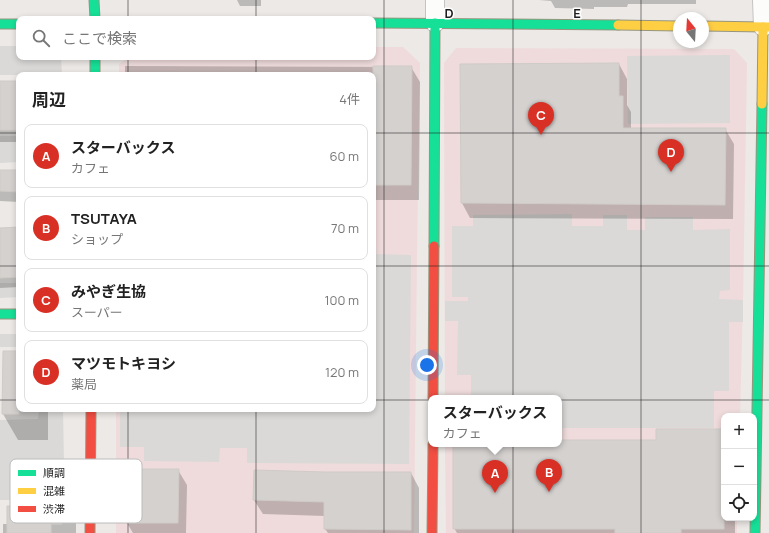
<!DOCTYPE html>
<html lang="ja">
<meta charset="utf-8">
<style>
:root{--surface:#fff;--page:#f6f6f6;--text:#222;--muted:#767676;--line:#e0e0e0;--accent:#d93025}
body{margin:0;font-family:Manrope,"Noto Sans JP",sans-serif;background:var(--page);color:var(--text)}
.controls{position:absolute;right:12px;bottom:12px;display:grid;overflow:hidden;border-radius:8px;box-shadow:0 2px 6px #0003}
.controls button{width:36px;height:36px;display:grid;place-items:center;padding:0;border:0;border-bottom:1px solid var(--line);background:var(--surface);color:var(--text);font:20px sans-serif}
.compass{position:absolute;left:673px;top:12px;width:36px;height:36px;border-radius:50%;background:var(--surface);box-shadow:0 2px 6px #0003;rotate:342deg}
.you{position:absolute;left:427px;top:365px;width:14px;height:14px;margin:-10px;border:3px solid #fff;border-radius:50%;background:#1a73e8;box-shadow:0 0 0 6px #1a73e833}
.badge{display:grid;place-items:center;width:26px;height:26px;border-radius:50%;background:var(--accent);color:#fff;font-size:13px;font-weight:700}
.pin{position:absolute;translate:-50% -33px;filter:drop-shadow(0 1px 2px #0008)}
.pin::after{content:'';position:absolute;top:21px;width:14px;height:12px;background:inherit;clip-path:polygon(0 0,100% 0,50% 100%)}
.popup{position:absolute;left:428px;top:395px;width:134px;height:52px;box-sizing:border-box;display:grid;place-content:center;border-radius:8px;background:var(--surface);filter:drop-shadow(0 1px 3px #0005);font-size:13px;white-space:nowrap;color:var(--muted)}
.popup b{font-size:15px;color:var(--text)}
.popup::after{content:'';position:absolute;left:50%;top:100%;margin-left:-8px;border:8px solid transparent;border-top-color:var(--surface)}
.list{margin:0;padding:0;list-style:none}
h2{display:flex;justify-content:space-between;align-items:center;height:52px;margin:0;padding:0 16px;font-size:17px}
h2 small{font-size:13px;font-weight:400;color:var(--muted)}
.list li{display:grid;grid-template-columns:26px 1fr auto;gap:12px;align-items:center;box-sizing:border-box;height:64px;margin:0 8px 8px;padding:0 8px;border:1px solid var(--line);border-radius:8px}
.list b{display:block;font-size:15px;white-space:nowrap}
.list p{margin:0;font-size:13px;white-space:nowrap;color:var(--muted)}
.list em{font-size:13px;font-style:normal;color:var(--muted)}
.icon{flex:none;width:22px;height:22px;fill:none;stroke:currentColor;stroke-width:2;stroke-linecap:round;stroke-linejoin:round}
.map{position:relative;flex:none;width:769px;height:533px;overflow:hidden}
.search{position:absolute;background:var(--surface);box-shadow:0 2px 6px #0003;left:16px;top:16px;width:360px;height:44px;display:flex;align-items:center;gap:10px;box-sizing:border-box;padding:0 14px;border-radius:8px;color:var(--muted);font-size:15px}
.panel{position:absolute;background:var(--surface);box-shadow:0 2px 6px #0003;left:16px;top:72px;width:360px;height:340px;border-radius:8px}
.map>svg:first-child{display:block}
.commercial{fill:#efdbdb}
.religious{fill:#dad9d8}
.shadow{fill:#0003}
.building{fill:#d4d1cf;stroke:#cfcbc7}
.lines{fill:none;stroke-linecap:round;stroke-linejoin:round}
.street-casing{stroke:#c5c4c2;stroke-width:20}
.fast-casing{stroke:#97967d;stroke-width:11}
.slow-casing{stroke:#97967d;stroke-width:11}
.jam-casing{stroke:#97967d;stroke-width:11}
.street{stroke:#fcfcfb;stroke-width:18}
.fast{stroke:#16e098;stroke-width:9}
.slow{stroke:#ffcf43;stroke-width:9}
.jam{stroke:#f24e42;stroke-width:9}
.grid{fill:none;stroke:#1e1e1e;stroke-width:1;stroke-opacity:0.55}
.key{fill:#fff;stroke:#bcbcbc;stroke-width:1}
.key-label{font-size:11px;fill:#1e1e1e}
.grid-label{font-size:13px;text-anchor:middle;font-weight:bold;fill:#1e1e1e;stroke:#fff;stroke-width:3;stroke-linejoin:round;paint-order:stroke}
</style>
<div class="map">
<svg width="769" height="533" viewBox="0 0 769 533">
<rect width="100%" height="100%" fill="#ece9e6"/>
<!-- commercial -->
<g class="commercial">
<path d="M373,47H403L420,63L417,253L414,533H116V409H373V75H119V64L129,57H373Z"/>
<path d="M456,48L734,49L747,63L743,300L740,416H724V518H737V533H446L445,444H559V398H445L444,63Z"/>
</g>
<!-- religious -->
<g class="religious">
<path d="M0,46H19V57H61L62,75H0Z"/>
<path d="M730,55V123L628,124L627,56Z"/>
<path d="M0,136H19V162L0,163Z"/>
<path d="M572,214V226H603V215H627V230H645V217H693V230L730,229V290L720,291L719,299L743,300V322H729V391H714V428H559V398H471V375H457L458,321H445V301H468V297H452V226H473V215Z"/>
<path d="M373,254L411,255L409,464L247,463V448H220L219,462L144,461V447H120V409H373Z"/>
<path d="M0,283H19V297L0,298Z"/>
<rect x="0" y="334" width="19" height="13"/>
<path d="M39,409H63L64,465H15V500H0V420L38,419Z"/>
</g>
<!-- shadow -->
<g class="shadow">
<path d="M237,0H261V6H240Z"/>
<path d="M539,0H696V4H628L627,7H594V9L555,8L551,1Z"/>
<path d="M619,64L627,79V105L631,112V129H725L734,144L733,219L470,218L462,203L461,65Z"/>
<path d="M125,66L411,67L420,82L419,200H373V75H125Z"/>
<rect x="0" y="82" width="19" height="60"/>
<path d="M0,171L19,172V202L0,201Z"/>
<path d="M18,226H19V287L0,288V229L18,228Z"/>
<path d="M4,352H19V409H48V440H18L3,414Z"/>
<path d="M724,430V518H735V533H457L454,528V444H559V441H657Z"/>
<path d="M62,470L76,495V533H3V524H8L38,507Z"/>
<path d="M178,470L187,485L186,533H133L127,523Z"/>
<path d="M411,473L419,488V533H328L325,529V516L263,514L254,500Z"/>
</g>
<!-- building -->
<g class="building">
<path d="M619,63V96H623V128H726L725,205L461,203L460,64Z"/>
<path d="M373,66H412L411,185H373Z"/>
<rect x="0" y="81" width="19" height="49"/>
<path d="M0,170H19V192L0,191Z"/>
<path d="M19,227V277L0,278V228Z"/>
<path d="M3,351H19V414H2Z"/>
<path d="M656,429H724V529H681V533H615V529H453V444H559V440H656Z"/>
<path d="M37,469H62V524H51V533H7V506H37Z"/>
<path d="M126,469H179L178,523H126Z"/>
<path d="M254,470L325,472H411V530L324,529V502L253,500Z"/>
</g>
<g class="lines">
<!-- street casing -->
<g class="street-casing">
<g id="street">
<path d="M762,0L763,27"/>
<path d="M435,23V0"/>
</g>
</g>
<!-- fast casing -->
<g class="fast-casing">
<g id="fast">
<path d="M94,0L95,19"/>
<path d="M373,23L618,25"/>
<path d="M0,24H19"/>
<path d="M95,57V75"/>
<path d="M434,246L435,23"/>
<path d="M0,314H19"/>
<path d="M755,533L762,104"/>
</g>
</g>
<!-- slow casing -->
<g class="slow-casing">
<g id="slow">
<path d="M618,25L679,26"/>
<path d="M703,26L769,27"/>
<path d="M762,104L763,27"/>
</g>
</g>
<!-- jam casing -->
<g class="jam-casing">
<g id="jam">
<path d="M433,398L434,246"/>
<path d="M90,533L91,409"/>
<path d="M432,533L433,444"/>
</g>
</g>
<!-- street -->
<use href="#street" class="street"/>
<!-- fast -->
<use href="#fast" class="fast"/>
<!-- slow -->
<use href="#slow" class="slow"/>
<!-- jam -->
<use href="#jam" class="jam"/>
</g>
<!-- grid -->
<path class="grid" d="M128,0V19M256,0V19M384,0V533M513,0V533M641,0V533M128,57V75M256,57V75M0,133H19M373,133H769M0,266H19M373,266H769M0,400H19M373,400H769M128,409V533M256,409V533"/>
<!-- legend -->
<rect x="10" y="459" width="132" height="64" rx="6" class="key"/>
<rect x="18" y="470" width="18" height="6" fill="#16e098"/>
<rect x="18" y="488" width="18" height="6" fill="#ffcf43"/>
<rect x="18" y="506" width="18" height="6" fill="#f24e42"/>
<g class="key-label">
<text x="43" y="477">順調</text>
<text x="43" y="495">混雑</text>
<text x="43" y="513">渋滞</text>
</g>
<g class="grid-label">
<text x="449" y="18">D</text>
<text x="577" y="18">E</text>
</g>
</svg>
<div class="controls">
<button>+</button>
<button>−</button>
<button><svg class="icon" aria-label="locate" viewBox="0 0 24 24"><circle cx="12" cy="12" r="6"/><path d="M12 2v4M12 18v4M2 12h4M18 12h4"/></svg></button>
</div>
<svg class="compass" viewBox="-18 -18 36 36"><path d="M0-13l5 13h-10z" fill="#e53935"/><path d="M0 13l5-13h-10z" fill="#767676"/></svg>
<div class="you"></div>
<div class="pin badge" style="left:495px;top:493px">A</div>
<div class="popup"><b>スターバックス</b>カフェ</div>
<div class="pin badge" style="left:549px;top:492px">B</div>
<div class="pin badge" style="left:541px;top:135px">C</div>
<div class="pin badge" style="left:671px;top:172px">D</div>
<div class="search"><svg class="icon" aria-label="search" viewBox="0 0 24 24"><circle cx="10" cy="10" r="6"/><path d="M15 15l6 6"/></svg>ここで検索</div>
<section class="panel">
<h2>周辺<small>4件</small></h2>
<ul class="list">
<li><span class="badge">A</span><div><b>スターバックス</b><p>カフェ</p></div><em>60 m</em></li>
<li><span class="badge">B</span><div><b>TSUTAYA</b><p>ショップ</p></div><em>70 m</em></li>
<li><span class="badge">C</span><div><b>みやぎ生協</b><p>スーパー</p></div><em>100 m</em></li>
<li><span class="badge">D</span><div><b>マツモトキヨシ</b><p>薬局</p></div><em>120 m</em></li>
</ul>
</section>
</div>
